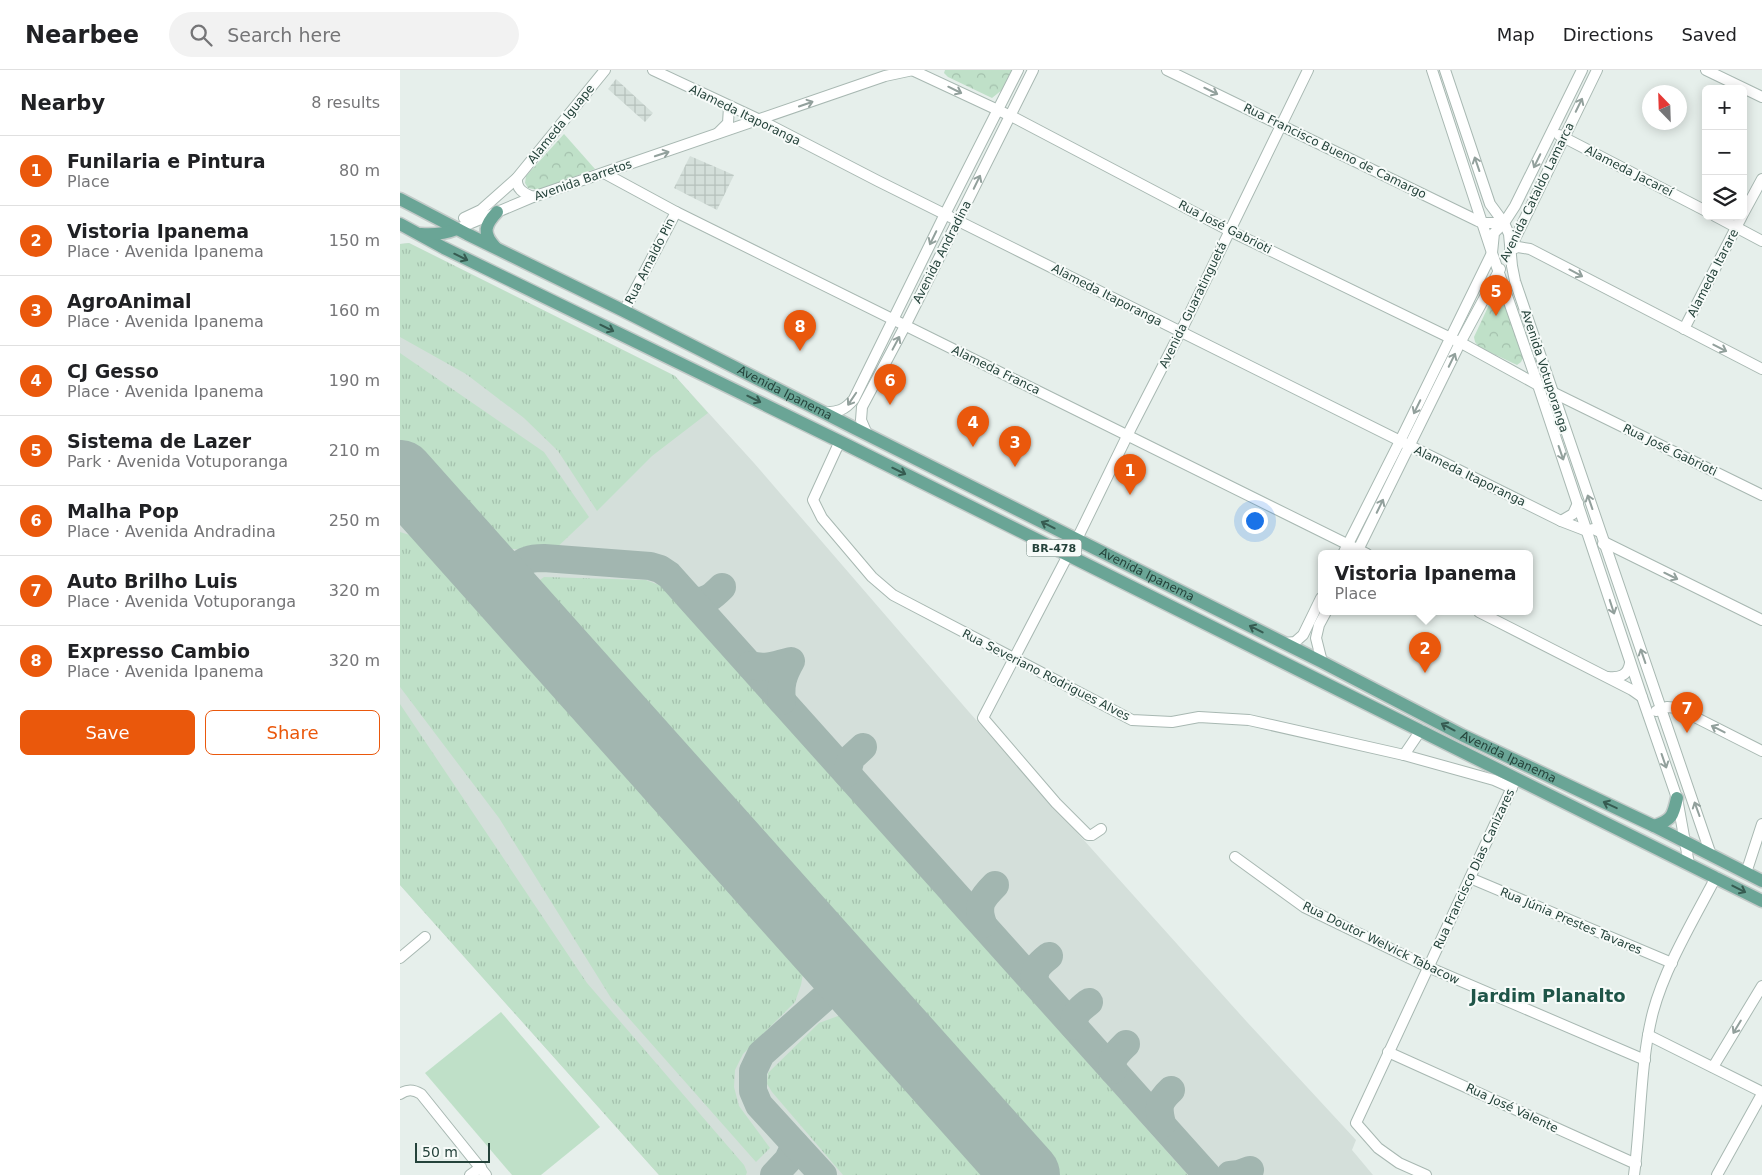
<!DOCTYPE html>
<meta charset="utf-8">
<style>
:root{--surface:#fff;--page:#f2f2f2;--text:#202124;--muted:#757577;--line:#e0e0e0;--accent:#ea580c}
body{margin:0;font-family:"DejaVu Sans",sans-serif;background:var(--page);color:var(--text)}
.controls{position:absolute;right:15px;top:15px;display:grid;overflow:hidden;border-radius:8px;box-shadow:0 2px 12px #0003}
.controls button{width:45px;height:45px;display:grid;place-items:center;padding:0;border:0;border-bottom:1px solid var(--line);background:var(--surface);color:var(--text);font:25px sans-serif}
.compass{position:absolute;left:1242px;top:15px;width:45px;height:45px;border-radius:50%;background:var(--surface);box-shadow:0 2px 12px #0003;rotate:337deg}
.scale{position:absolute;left:15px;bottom:12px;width:75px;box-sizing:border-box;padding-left:5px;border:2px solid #24423a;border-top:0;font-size:14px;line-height:18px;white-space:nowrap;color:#24423a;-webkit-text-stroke:4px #f7fbf9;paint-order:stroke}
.you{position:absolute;left:854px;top:450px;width:18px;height:18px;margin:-12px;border:4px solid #fff;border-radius:50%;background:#1a73e8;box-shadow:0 0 0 8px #1a73e833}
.badge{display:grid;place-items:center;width:32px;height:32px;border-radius:50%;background:var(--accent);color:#fff;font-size:16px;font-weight:700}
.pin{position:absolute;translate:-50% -41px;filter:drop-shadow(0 1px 2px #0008)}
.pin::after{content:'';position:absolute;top:26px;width:18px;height:15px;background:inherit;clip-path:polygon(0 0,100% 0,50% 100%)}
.popup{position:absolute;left:918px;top:480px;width:215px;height:65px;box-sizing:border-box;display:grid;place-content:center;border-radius:8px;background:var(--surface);filter:drop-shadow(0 1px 4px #0005);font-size:16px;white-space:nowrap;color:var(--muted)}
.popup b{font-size:19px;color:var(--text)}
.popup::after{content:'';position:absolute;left:50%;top:100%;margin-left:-10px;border:10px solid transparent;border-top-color:var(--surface)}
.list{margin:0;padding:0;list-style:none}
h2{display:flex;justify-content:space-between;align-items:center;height:65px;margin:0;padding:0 20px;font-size:21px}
h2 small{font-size:16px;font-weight:400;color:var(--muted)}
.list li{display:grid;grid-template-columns:32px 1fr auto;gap:15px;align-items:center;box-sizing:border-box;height:70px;padding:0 20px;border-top:1px solid var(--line)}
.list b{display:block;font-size:19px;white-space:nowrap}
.list p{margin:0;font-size:16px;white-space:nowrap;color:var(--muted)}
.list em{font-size:16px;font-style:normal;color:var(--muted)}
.actions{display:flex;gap:10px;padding:15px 20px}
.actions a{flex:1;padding:11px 0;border:1px solid var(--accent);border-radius:8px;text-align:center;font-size:18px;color:var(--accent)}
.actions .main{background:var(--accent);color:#fff}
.icon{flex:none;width:28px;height:28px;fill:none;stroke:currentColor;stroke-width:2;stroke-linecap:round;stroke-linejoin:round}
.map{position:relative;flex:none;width:1362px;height:1105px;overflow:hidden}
header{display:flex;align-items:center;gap:30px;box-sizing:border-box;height:70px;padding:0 25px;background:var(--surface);border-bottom:1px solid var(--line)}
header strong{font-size:24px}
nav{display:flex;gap:28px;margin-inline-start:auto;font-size:18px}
.search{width:350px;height:45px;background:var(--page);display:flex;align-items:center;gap:12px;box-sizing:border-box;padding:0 18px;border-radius:28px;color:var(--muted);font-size:19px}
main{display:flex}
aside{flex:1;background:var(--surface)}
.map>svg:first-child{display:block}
.built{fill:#d4dfda}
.industrial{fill:url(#industrial-grid)}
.grass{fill:url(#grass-tufts)}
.park{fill:url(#park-crowns)}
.garden{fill:#bfe0c8}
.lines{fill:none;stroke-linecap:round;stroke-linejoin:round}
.taxiway{stroke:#a2b6b0;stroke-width:28}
.runway{stroke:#a2b6b0;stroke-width:68}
.minor-casing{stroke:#a8b8b2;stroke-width:12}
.major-casing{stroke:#c2cac8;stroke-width:15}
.minor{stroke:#fff;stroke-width:10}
.major{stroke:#6aa596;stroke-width:12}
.oneway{stroke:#92a09c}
.oneway2{stroke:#365b51}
.labels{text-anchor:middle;stroke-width:4;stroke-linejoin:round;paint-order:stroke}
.shield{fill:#f7fbf9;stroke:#637a73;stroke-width:1}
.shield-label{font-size:11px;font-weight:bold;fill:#24423a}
.street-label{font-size:12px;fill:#24423a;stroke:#f7fbf9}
.district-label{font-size:18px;font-weight:bold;fill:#1f5548;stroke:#f7fbf9}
</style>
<header>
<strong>Nearbee</strong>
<div class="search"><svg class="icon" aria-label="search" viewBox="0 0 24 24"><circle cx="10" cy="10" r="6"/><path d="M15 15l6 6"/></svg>Search here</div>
<nav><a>Map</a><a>Directions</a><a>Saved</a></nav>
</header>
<main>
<aside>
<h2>Nearby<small>8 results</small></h2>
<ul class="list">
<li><span class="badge">1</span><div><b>Funilaria e Pintura</b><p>Place</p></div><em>80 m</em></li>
<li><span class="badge">2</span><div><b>Vistoria Ipanema</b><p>Place · Avenida Ipanema</p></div><em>150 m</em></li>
<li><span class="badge">3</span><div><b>AgroAnimal</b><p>Place · Avenida Ipanema</p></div><em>160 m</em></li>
<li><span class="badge">4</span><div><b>CJ Gesso</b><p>Place · Avenida Ipanema</p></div><em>190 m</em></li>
<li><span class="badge">5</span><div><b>Sistema de Lazer</b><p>Park · Avenida Votuporanga</p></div><em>210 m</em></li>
<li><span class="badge">6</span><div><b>Malha Pop</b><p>Place · Avenida Andradina</p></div><em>250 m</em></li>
<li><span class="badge">7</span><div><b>Auto Brilho Luis</b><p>Place · Avenida Votuporanga</p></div><em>320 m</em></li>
<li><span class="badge">8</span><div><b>Expresso Cambio</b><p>Place · Avenida Ipanema</p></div><em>320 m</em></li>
</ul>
<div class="actions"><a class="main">Save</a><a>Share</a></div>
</aside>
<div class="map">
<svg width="1362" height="1105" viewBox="0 0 1362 1105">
<defs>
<pattern id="industrial-grid" width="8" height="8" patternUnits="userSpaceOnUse" patternTransform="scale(1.25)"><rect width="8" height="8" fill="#d4dfda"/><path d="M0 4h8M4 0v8" fill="none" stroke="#b6c1bc"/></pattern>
<pattern id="grass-tufts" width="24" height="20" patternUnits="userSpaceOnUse" patternTransform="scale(1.25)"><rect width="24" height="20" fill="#bfe0c8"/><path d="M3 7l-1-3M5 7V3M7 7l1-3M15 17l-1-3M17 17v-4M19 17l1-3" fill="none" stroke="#a4c1ad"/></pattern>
<pattern id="park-crowns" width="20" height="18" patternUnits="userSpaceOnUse" patternTransform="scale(1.25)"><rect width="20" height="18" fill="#bfe0c8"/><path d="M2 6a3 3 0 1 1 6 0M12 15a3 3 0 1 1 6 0" fill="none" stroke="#a4c1ad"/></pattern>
</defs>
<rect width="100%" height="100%" fill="#e6efeb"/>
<!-- built -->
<path class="built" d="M9,173L275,306L354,393L569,642L847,952L956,1070L952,1080L973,1105H259L0,815V174Z"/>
<!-- industrial -->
<g class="industrial">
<path d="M216,9L253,43L245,52L208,19Z"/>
<path d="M290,86L334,105L317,140L274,118Z"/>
</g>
<!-- grass -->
<g class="grass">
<path d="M9,173L275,306L308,343L252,386L197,441L158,381L124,348L66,304L0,267V174Z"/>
<path d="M0,283L144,382L189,447L151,483L103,478L88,470L70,457L0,378Z"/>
<path d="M0,462L26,470L404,898L401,915L395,932L343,984L335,1000L334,1017L339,1036L370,1078L356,1092L211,928L99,748L0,617Z"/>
<path d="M144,507L246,510L264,517L788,1105H651L137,531L133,521L136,513Z"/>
<path d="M0,634L187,913L344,1095L347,1102L346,1105H259L0,815Z"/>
<path d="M438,946L449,949L591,1105H443L372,1022L367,1014L368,1003L419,953Z"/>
</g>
<!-- park -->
<g class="park">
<path d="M545,0H612L602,20L592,28L548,7L544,3Z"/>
<path d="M164,64L195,99L138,120L128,118L125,113L126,106Z"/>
<path d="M1098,223L1102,225L1123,288L1121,292L1117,295L1079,277L1075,272L1074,267L1094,224Z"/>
</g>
<!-- garden -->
<path class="garden" d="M101,942L200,1057L141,1105H112L25,1003Z"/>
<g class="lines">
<!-- taxiway -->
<g class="taxiway">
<path d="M0,390L22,428"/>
<path d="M0,437L30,449L54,464"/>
<path d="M293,531C307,532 313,526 322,517"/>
<path d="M118,536C114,521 107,497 128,490C133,488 139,488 144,488L250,496L260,499L269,505L807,1105"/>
<path d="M350,595C365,599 376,595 391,591C383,605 380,615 382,631"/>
<path d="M447,703L451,688L463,677"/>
<path d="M583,854C576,835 582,828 595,815"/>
<path d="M635,912C633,899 639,894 649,886"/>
<path d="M433,920L445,917L462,921"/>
<path d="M674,956C673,944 680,939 689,932"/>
<path d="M713,1000C710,988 718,982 726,974"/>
<path d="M762,1054C758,1037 758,1032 771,1020"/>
<path d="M374,1105L388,1090L395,1075"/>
<path d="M423,1105L359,1035L353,1021V1001L361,984L433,920C438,910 438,902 435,891"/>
<path d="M830,1105L839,1104L850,1100"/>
</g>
<!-- runway -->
<path class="runway" d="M0,404L626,1105"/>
<!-- minor casing -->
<g class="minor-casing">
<g id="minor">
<path d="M253,0L360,50L478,111L1161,451L1187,461L1193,459L1200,462"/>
<path d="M512,0L615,48L830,161L1065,275L1138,315"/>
<path d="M767,0L1078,151L1083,153H1104"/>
<path d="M1032,0L1092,183L1138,315L1242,627L1277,728L1289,794"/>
<path d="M1045,0L1090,134L1104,153L1109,164L1112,196L1115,211L1311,785"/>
<path d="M1306,0L1362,27"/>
<path d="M318,63L328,53L329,37"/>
<path d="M1159,65L1306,141"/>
<path d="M204,103L276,142L967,484"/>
<path d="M117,108C116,119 123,123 133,127"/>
<path d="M1343,144L1362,109"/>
<path d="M1315,146L1362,171"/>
<path d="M64,148L81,140L117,108L205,0"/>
<path d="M57,159L133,127L485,6L513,0"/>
<path d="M1111,177L1197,0"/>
<path d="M1110,180L1118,177L1130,179L1362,299"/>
<path d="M224,241L276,142"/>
<path d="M1284,259L1342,146"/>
<path d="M1152,322L1362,425"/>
<path d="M423,342C437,343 445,340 454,329L545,144L618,0"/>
<path d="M467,364L461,350L462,337L505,256L633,0"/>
<path d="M440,371L413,430L422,448L472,507L493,525L732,650L772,652L799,647L849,650L1004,685L1094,710L1112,718"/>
<path d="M1161,451L1173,444L1178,433"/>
<path d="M677,469L731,358L784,255L908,0"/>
<path d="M1203,474L1204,472L1362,550"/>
<path d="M943,484L1000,371L1092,183L1094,163L1104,153L1115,136L1182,0"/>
<path d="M956,484L1060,273L1100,199"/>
<path d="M668,485L583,648L656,733L688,765H692L701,759"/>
<path d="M1079,542L1232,620L1242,627"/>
<path d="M885,573L895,572L903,565L921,528"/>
<path d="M922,592L916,568L919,555L926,542"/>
<path d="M1208,607C1219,608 1228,606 1230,593"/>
<path d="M1256,641L1267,637L1277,638L1362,681"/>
<path d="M1004,685L1021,660"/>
<path d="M835,787L904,837L1028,897L1245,990"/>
<path d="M1346,803L1362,754"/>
<path d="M1070,808L1272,893"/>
<path d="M0,888L25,867"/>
<path d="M1248,965L1362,1022"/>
<path d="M988,982L1236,1094"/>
<path d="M1313,997L1362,916"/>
<path d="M0,1024C7,1019 13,1019 21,1024L86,1105"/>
<path d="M70,1105L81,1097"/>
<path d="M1026,1105L999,1093L978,1078L956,1053L1114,713"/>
<path d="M1234,1105C1241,1053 1240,992 1253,942C1265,897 1294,849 1316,807"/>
<path d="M1317,1105L1362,1024"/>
</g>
</g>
<!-- major casing -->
<g class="major-casing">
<g id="major">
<path id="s1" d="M0,129L67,164L224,241L454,358L922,592L1062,665L1254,756L1362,811"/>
<path d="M0,154L44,178L447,375L1362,831"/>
<path d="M21,164C34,165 44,164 57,159"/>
<path d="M95,177C82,163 85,155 97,142"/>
<path d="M1254,756C1272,750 1273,746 1277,728"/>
</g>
</g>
<!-- minor -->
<use href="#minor" class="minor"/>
<!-- major -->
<use href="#major" class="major"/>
</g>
<!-- one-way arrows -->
<defs><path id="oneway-shaft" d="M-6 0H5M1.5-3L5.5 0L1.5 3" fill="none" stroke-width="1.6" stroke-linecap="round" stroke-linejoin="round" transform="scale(1.25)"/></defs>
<g class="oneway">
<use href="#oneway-shaft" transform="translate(555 20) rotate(26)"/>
<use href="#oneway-shaft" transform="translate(811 21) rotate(26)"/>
<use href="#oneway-shaft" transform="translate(406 34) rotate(-19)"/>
<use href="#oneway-shaft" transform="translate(1179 35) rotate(-64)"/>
<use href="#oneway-shaft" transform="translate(262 84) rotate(-18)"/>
<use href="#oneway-shaft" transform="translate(1137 91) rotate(116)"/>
<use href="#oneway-shaft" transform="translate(1077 94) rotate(-109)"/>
<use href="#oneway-shaft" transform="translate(577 112) rotate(-64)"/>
<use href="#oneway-shaft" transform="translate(533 168) rotate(116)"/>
<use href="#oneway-shaft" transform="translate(1176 203) rotate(28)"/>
<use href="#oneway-shaft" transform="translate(496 273) rotate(-62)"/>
<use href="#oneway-shaft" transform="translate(1320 278) rotate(27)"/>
<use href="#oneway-shaft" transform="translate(1052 290) rotate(-64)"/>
<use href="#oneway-shaft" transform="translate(452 329) rotate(124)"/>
<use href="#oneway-shaft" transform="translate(1017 337) rotate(116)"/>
<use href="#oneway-shaft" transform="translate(1161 383) rotate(71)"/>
<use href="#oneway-shaft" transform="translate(1190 432) rotate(-109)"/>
<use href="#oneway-shaft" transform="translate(980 436) rotate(-64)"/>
<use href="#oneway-shaft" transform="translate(1271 506) rotate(26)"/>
<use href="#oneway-shaft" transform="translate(1212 537) rotate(72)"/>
<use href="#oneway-shaft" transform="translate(1243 586) rotate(-109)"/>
<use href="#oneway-shaft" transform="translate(1318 659) rotate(-153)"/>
<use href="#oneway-shaft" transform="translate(1264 691) rotate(71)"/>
<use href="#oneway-shaft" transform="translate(1297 739) rotate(-110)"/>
<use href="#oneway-shaft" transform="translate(1337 957) rotate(121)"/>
</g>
<g class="oneway2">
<use href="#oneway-shaft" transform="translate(61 187) rotate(26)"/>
<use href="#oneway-shaft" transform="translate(207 258) rotate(26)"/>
<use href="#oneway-shaft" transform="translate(354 329) rotate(26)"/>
<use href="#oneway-shaft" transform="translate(499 401) rotate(26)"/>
<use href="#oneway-shaft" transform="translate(648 455) rotate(-153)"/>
<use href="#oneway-shaft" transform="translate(856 559) rotate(-153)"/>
<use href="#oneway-shaft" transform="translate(1048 657) rotate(-152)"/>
<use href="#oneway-shaft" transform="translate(1210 735) rotate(-155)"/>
<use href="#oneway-shaft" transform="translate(1339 819) rotate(27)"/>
</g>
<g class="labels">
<!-- shield labels -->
<rect class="shield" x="626.5" y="469.5" width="55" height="17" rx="4"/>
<g class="shield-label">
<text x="654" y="482">BR-478</text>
</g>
<!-- street labels -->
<g class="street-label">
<text transform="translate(345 45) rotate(26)" y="4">Alameda Itaporanga</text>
<text transform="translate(161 54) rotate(-51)" y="4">Alameda Iguape</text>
<text transform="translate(935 81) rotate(26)" y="4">Rua Francisco Bueno de Camargo</text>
<text transform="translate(1229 101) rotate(27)" y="4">Alameda Jacareí</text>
<text transform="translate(183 110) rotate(-19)" y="4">Avenida Barretos</text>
<text transform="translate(1137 122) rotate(-64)" y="4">Avenida Cataldo Lamarca</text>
<text transform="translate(825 157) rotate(27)" y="4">Rua José Gabrioti</text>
<text transform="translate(542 182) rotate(-63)" y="4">Avenida Andradina</text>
<text transform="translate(250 191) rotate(-63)" y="4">Rua Arnaldo Pin</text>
<text transform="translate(1313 203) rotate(-63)" y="4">Alameda Itarare</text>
<text transform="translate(707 225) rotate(27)" y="4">Alameda Itaporanga</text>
<text transform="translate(793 235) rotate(-64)" y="4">Avenida Guaratinguetá</text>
<text transform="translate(596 300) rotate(26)" y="4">Alameda Franca</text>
<text transform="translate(1145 301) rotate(72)" y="4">Avenida Votuporanga</text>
<text dy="4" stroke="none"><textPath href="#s1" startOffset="431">Avenida Ipanema</textPath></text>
<text transform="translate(1270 380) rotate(26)" y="4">Rua José Gabrioti</text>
<text transform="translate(1070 406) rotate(26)" y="4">Alameda Itaporanga</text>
<text dy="4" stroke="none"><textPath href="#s1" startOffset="836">Avenida Ipanema</textPath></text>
<text transform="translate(646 605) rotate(27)" y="4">Rua Severiano Rodrigues Alves</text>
<text dy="4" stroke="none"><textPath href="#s1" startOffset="1241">Avenida Ipanema</textPath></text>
<text transform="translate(1074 799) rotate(-65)" y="4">Rua Francisco Dias Canizares</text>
<text transform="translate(1171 851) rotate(23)" y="4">Rua Júnia Prestes Tavares</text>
<text transform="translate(981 873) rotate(26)" y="4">Rua Doutor Welvick Tabacow</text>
<text transform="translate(1112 1038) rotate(25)" y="4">Rua José Valente</text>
</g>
<!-- district labels -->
<g class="district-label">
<text x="1148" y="932">Jardim Planalto</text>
</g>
</g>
</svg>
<div class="controls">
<button>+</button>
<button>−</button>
<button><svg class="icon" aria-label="layers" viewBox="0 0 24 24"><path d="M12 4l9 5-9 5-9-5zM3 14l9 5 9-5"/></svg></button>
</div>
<svg class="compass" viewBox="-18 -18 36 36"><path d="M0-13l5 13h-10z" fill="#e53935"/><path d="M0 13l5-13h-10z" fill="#757577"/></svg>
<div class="scale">50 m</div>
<div class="you"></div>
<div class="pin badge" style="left:730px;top:425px">1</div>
<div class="pin badge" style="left:1025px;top:603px">2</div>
<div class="popup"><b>Vistoria Ipanema</b>Place</div>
<div class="pin badge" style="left:615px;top:397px">3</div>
<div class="pin badge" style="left:573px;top:377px">4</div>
<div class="pin badge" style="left:1096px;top:246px">5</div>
<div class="pin badge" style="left:490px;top:335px">6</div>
<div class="pin badge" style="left:1287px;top:663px">7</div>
<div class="pin badge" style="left:400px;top:281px">8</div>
</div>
</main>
